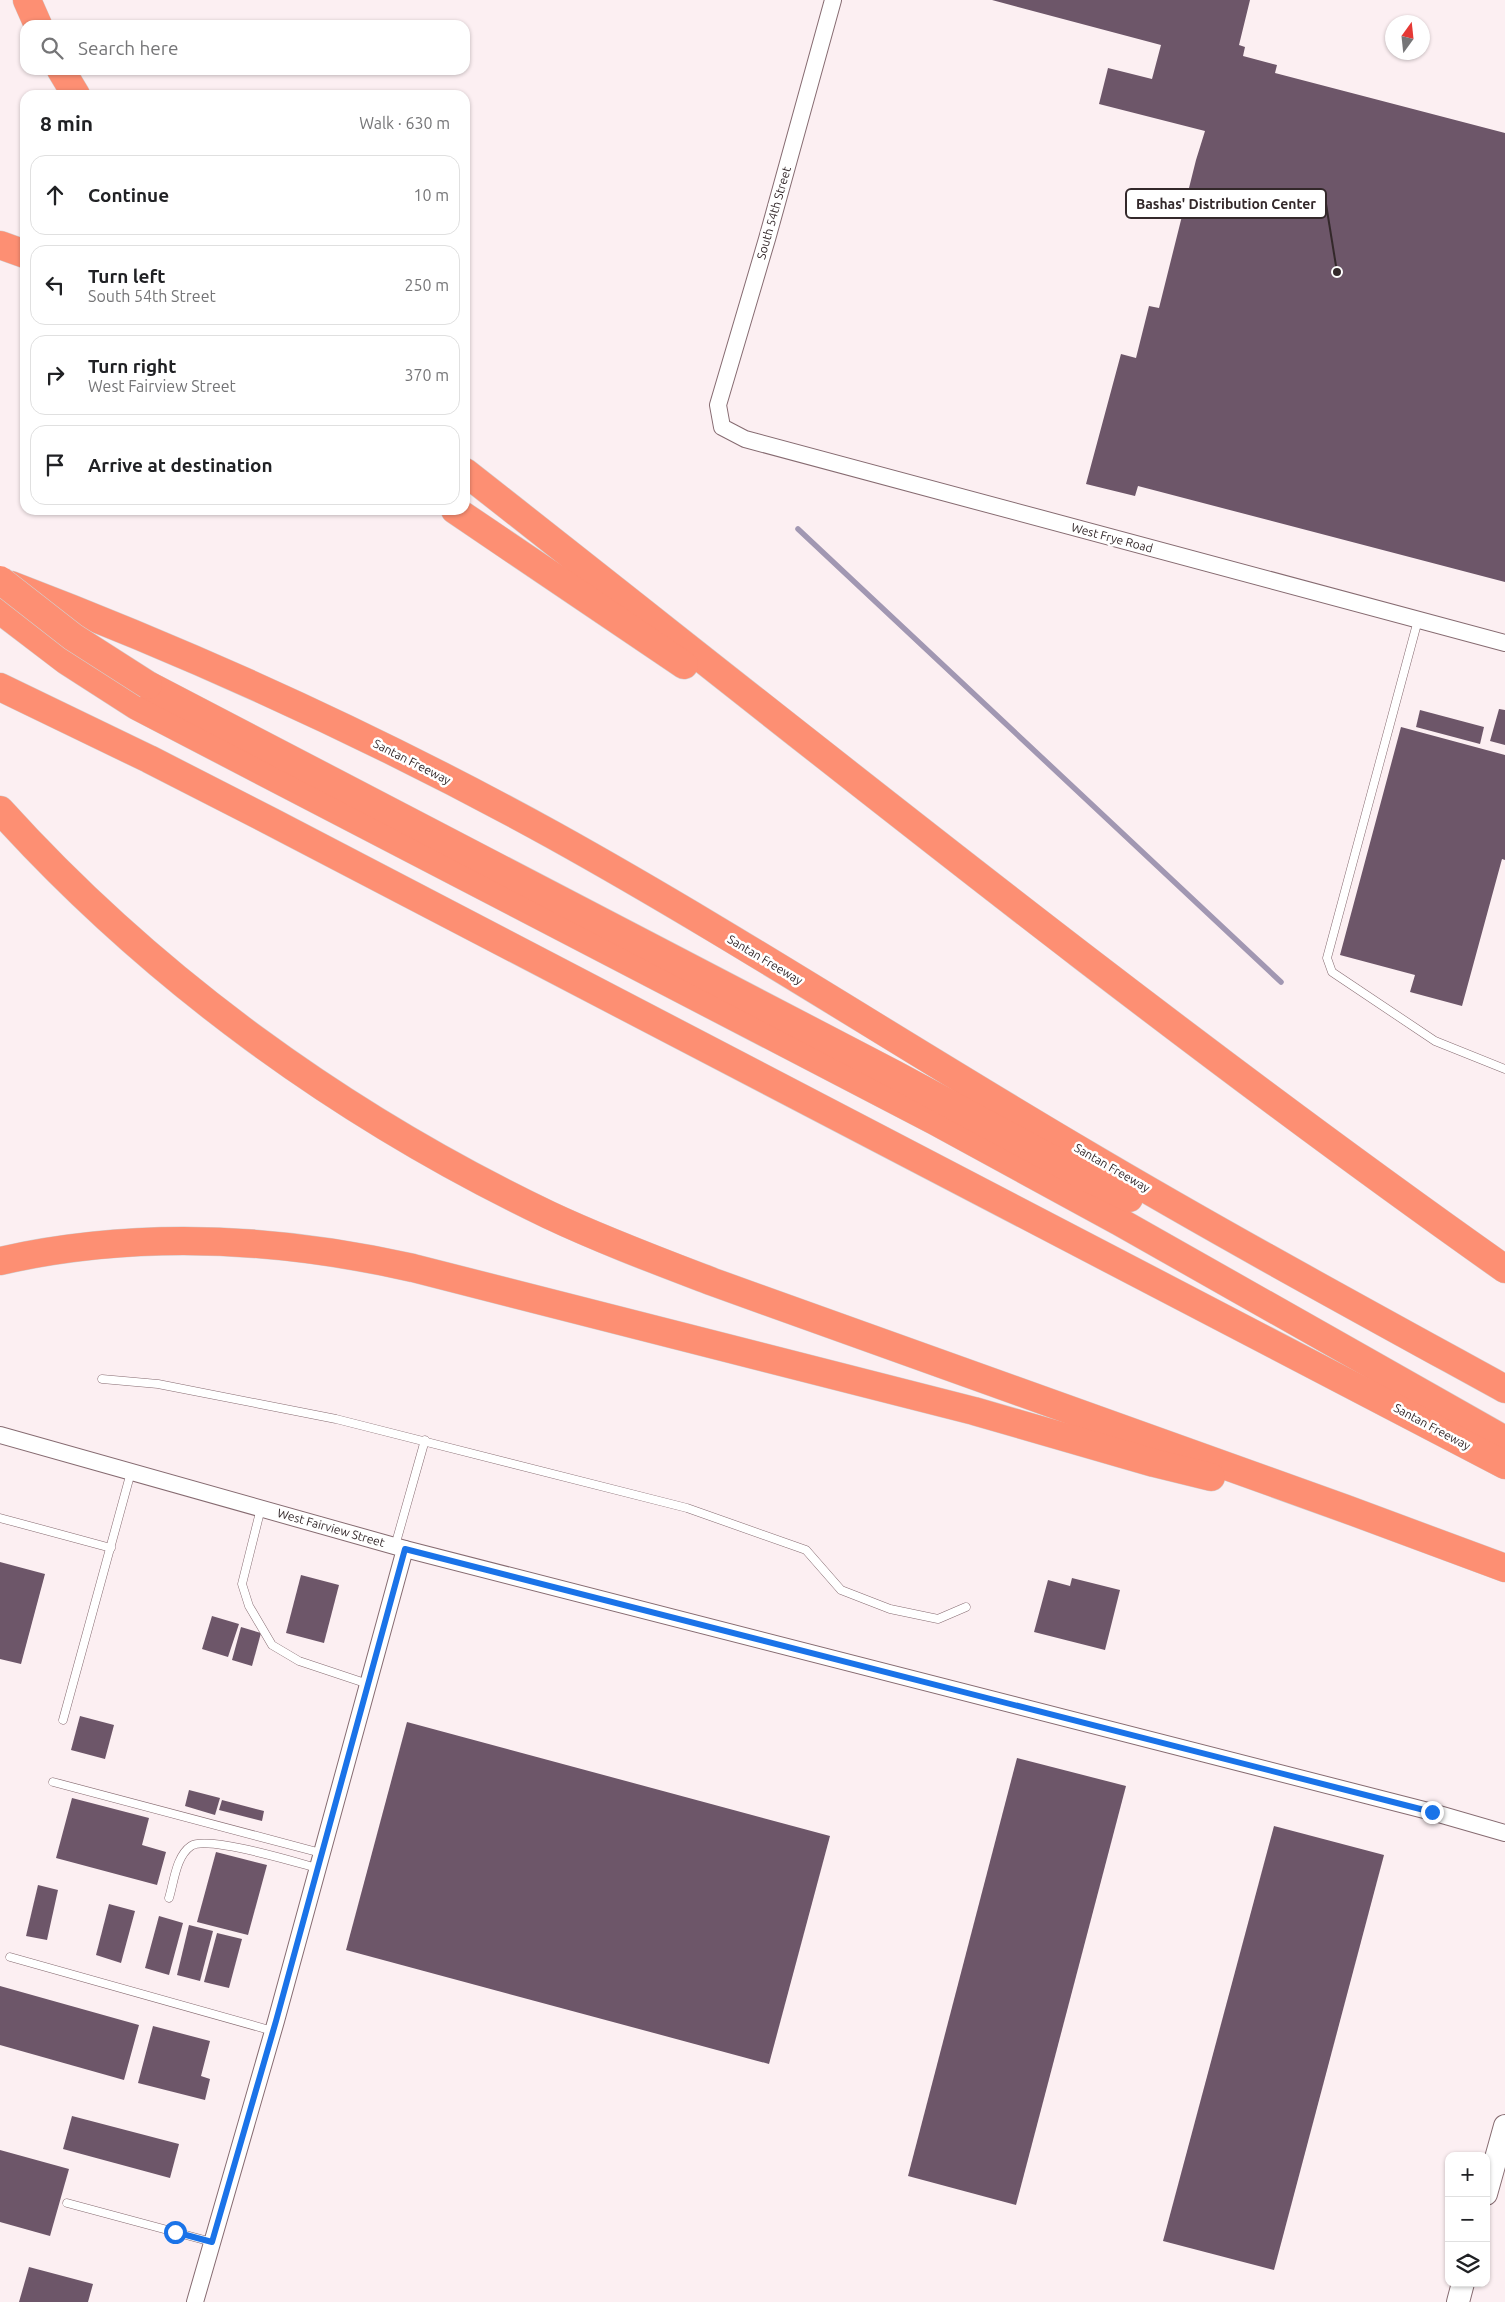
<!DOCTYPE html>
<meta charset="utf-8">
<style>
:root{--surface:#fff;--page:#f2f2f2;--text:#202124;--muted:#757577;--line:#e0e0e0}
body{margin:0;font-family:Ubuntu,sans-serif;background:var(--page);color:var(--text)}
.controls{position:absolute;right:15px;bottom:15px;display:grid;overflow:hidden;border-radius:10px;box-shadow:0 1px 4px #0004}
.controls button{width:45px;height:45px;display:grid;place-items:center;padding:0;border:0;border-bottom:1px solid var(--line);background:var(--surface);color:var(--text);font:25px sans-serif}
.compass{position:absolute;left:1385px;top:15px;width:45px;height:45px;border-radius:50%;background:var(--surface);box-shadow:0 1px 4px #0004;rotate:15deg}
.stop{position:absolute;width:15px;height:15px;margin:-11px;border:4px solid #1a73e8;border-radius:50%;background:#fff}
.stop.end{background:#1a73e8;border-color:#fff;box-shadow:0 1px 5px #0008}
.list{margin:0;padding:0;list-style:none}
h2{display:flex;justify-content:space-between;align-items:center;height:65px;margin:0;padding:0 20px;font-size:21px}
h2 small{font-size:16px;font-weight:400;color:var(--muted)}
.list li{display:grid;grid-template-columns:32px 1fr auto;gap:15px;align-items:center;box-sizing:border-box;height:80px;margin:0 10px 10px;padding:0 10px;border:1px solid var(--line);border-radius:15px}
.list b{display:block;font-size:19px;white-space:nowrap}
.list p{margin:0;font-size:16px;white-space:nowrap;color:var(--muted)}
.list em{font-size:16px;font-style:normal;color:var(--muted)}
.icon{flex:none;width:28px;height:28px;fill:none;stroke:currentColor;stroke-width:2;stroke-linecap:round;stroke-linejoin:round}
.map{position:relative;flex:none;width:1505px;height:2302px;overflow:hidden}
.search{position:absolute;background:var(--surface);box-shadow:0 1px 4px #0004;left:20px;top:20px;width:450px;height:55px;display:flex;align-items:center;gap:12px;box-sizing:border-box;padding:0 18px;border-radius:15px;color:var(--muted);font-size:19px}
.panel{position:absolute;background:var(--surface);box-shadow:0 1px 4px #0004;left:20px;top:90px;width:450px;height:425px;border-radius:15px}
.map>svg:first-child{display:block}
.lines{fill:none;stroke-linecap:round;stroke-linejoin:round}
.stream{stroke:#a197b2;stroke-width:5.5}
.building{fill:#6d5669}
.service-casing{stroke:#866b71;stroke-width:9}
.minor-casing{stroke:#866b71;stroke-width:18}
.secondary-casing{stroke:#866b71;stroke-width:24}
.motorway-casing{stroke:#d2d0d0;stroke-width:29}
.service{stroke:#fff;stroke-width:8}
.minor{stroke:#fff;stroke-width:16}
.secondary{stroke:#fff;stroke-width:22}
.motorway{stroke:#fd8f73;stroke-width:28}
.motorway-bridge-casing{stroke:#d2d0d0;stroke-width:29;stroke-linecap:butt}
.motorway-bridge{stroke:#fd8f73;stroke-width:28}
.route{stroke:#1a73e8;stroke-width:6}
.labels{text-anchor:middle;stroke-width:5;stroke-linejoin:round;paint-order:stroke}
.street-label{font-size:12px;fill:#33282a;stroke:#fff}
.leader{fill:none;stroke:#33282a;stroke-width:2}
.callout-dot{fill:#33282a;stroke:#fff;stroke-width:2}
.callout{fill:#fff;stroke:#33282a;stroke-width:2}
.callout-label{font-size:14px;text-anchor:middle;font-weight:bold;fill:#33282a}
</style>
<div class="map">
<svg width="1505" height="2302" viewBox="0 0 1505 2302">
<rect width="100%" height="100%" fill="#fceff2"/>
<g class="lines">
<!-- stream -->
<path class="stream" d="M798,529L1281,982"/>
</g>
<!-- building -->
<g class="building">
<path d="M992,0H1250L1239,45L1245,47L1243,56L1277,65L1275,73L1505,133V582L1138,486L1135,496L1086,484L1121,354L1136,358L1149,306L1159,308L1196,160L1205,131L1099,104L1108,68L1152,79L1161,45Z"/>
<path d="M1499,709L1505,710V745L1490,741Z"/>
<path d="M1420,710L1484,727L1480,744L1416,727Z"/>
<path d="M1401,727L1505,755V860L1502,859L1462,1006L1410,992L1415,975L1340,955Z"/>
<path d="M0,1562L45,1574L21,1664L0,1659Z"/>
<path d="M301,1575L339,1585L324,1643L286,1633Z"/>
<path d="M1072,1578L1120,1590L1105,1650L1034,1632L1048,1580L1070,1586Z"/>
<path d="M212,1616L239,1624L228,1657L202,1649Z"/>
<path d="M241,1627L261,1633L252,1666L232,1660Z"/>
<path d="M80,1716L114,1725L105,1759L71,1750Z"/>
<path d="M407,1722L830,1836L769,2064L346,1950Z"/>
<path d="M1017,1758L1126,1786L1016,2205L908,2176Z"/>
<path d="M189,1790L220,1798L215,1815L185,1806Z"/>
<path d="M72,1798L149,1818L142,1845L166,1852L157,1885L56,1858Z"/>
<path d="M222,1800L264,1811L262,1821L219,1810Z"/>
<path d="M1274,1826L1384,1855L1274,2270L1163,2241Z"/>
<path d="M216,1852L267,1865L248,1935L197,1922Z"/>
<path d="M38,1885L58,1890L47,1940L26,1936Z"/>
<path d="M109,1904L135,1911L121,1963L96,1955Z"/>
<path d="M159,1916L183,1923L169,1975L145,1968Z"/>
<path d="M189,1925L213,1931L200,1981L177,1975Z"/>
<path d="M217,1933L242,1939L229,1988L204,1982Z"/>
<path d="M0,1986L139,2025L124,2080L0,2045Z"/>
<path d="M153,2026L210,2041L201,2076L210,2079L205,2100L138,2083Z"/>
<path d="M72,2116L179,2144L170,2178L63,2149Z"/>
<path d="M0,2150L69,2169L50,2236L0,2222Z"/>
<path d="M29,2267L93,2284L88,2302H19Z"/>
</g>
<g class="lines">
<!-- service casing -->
<g class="service-casing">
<g id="service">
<path d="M1418,620L1327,958L1332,972L1435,1041L1505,1069"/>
<path d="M102,1379L158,1384L336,1419L687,1508L806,1550L841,1590L890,1609L938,1619L966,1607"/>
<path d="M261,1508L242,1584L249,1606L272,1645L299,1661L368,1684"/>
<path d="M0,1518L111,1548"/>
<path d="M395,1546L425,1440"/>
<path d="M63,1720L131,1472"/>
<path d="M53,1782L321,1853"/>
<path d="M169,1898C174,1882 176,1856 191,1846C207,1835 295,1862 317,1868"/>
<path d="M10,1957L273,2031"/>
<path d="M67,2203L212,2242"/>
</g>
</g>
<!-- minor casing -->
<g class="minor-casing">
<g id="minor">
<path d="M833,0L767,239L718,405L722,427L745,439L1505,643"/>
<path d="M0,1435L405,1549L1432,1812L1505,1833"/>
<path d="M195,2302L276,2021L405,1549"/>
</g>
</g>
<!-- secondary casing -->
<g class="secondary-casing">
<g id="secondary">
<path d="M1486,2194L1505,2126"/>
<path d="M1458,2302L1463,2283"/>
</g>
</g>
<!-- motorway casing -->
<g class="motorway-casing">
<g id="motorway">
<path d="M27,0L38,25"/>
<path d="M61,70L76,95"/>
<path d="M0,245L25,254"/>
<path d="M465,472C809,742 1148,1017 1505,1269"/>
<path d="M455,510L684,665"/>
<path d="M11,585C197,656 379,739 553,835C735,936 909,1050 1088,1155C1225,1236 1365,1312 1505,1389"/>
<path d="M0,610L67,661L137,706L935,1121L1120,1222L1505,1440"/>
<path d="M148,685L894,1074L1080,1174L1129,1198"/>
<path d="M0,687L149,759L272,822L1505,1465"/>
<path d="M0,810C153,979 342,1116 549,1215C602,1240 658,1261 713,1282L1346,1509L1505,1568"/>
<path d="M0,1261C138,1230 276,1237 413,1268L974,1411L1154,1463L1211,1477"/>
</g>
</g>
<!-- service -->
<use href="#service" class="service"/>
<!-- minor -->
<use href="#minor" class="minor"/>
<!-- secondary -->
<use href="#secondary" class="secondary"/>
<!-- motorway -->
<use href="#motorway" class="motorway"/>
<!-- motorway-bridge casing -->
<g class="motorway-bridge-casing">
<path id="motorway-bridge" d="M0,580L73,637L148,685"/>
</g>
<!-- motorway-bridge -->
<use href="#motorway-bridge" class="motorway-bridge"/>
</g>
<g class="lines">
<!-- route -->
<path class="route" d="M175,2232L212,2242L276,2021L405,1549L1432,1812"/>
</g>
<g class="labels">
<!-- street labels -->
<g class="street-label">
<text transform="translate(774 213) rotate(-74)" y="4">South 54th Street</text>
<text transform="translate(1112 538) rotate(15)" y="4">West Frye Road</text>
<text transform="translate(412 762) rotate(27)" y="4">Santan Freeway</text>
<text transform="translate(765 960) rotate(31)" y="4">Santan Freeway</text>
<text transform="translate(1112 1168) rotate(30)" y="4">Santan Freeway</text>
<text transform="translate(1432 1427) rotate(28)" y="4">Santan Freeway</text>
<text transform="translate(331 1528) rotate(16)" y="4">West Fairview Street</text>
</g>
</g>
<!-- callouts -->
<path class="leader" d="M1337 272L1326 204"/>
<circle class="callout-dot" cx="1337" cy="272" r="5"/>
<rect class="callout" x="1126" y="189" width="200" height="29" rx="5"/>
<g class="callout-label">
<text x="1226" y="209">Bashas' Distribution Center</text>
</g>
</svg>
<div class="controls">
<button>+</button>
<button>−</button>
<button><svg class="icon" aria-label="layers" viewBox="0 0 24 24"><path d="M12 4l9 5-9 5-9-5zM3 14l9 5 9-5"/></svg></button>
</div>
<svg class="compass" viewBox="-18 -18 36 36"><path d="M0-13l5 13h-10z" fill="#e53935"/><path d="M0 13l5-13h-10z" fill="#757577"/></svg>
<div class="stop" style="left:175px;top:2232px"></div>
<div class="stop end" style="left:1432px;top:1812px"></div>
<div class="search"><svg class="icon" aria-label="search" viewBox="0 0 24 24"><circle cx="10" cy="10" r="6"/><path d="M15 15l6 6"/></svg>Search here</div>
<section class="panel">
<h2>8 min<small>Walk · 630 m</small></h2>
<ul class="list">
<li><svg class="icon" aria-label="ahead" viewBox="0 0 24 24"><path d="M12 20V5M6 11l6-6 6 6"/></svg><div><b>Continue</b></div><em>10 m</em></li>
<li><svg class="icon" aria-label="left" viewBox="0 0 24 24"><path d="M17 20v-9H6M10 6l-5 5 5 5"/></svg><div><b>Turn left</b><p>South 54th Street</p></div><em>250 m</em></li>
<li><svg class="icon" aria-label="right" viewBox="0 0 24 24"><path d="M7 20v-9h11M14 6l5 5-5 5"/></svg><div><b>Turn right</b><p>West Fairview Street</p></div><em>370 m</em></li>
<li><svg class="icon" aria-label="arrive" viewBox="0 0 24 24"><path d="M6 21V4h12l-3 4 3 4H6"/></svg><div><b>Arrive at destination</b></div></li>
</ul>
</section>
</div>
